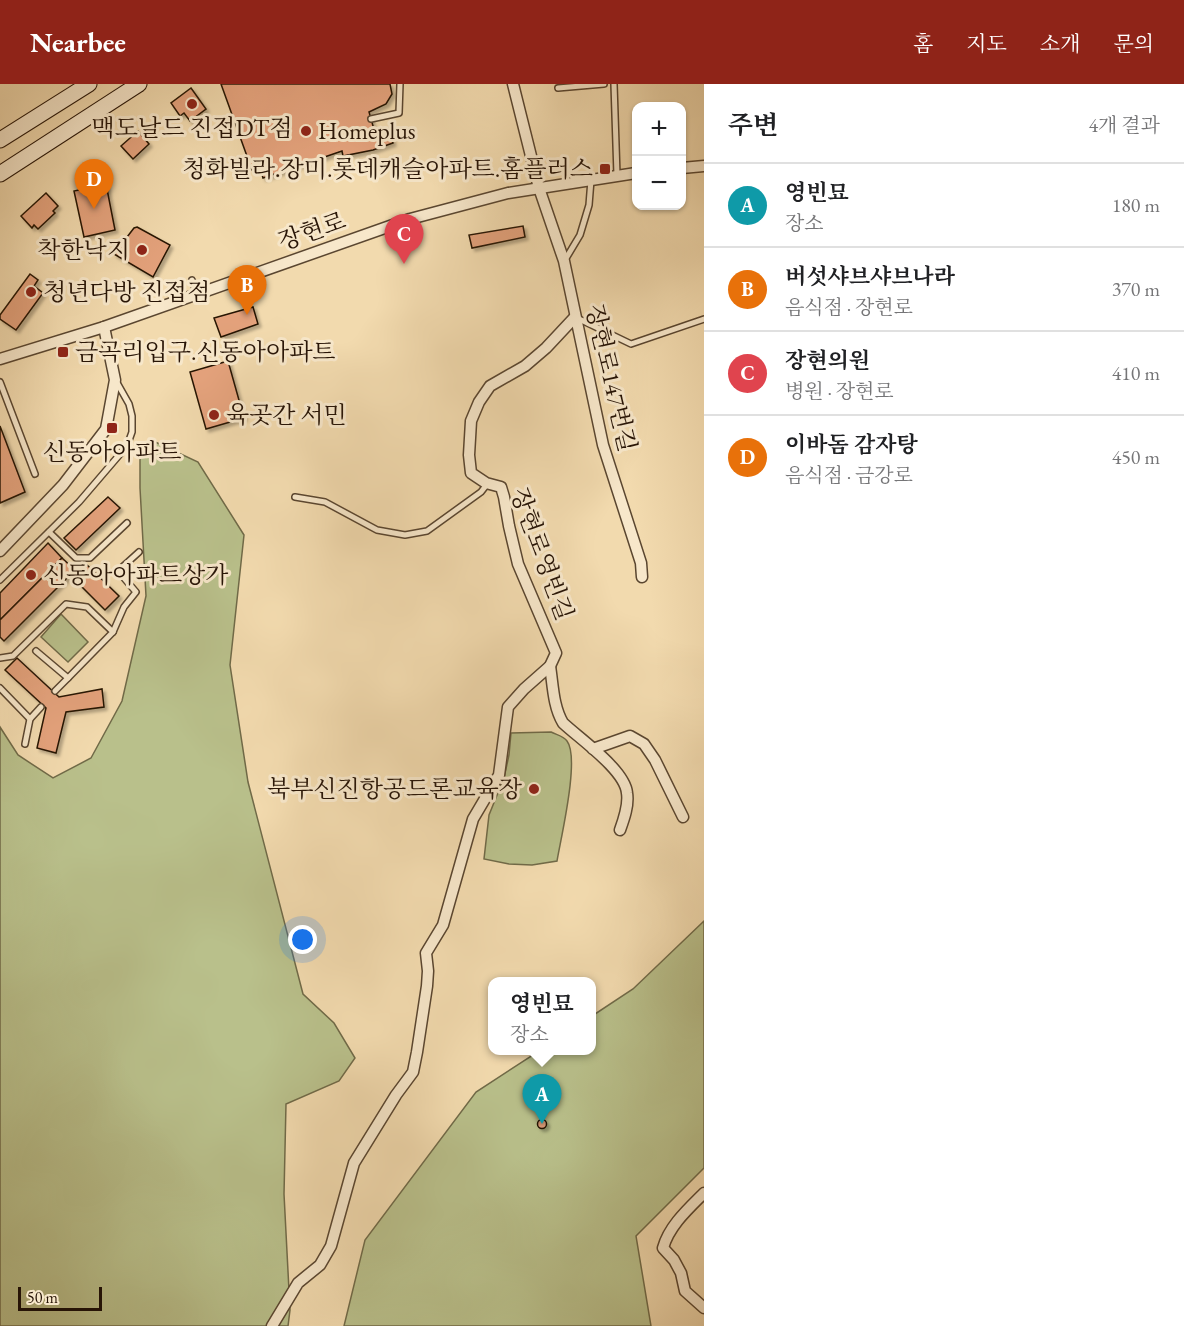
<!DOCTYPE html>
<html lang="ko">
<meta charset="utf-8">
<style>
:root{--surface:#fff;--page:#f2f2f2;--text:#202124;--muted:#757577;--line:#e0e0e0;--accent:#8f2418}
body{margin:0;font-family:"EB Garamond","Noto Serif KR",serif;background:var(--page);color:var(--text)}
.controls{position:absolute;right:18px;top:18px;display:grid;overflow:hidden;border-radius:12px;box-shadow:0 2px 4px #0004}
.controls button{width:54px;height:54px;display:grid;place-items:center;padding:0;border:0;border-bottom:2px solid var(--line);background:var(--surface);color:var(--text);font:30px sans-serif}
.scale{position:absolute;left:18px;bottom:15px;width:84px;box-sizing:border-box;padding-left:6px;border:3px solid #271406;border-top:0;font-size:16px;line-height:21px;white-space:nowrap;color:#271406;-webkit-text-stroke:4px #f7e7ca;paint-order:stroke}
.you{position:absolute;left:303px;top:856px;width:21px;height:21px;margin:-15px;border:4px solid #fff;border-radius:50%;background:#1a73e8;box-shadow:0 0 0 9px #1a73e833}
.badge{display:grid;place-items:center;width:39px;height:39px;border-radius:50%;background:var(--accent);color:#fff;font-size:20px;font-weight:700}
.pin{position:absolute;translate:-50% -50px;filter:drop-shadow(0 2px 3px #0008)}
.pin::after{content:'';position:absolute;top:32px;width:21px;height:18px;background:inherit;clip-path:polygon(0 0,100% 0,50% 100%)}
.popup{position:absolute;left:488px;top:893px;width:108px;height:78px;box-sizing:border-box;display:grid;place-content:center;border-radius:12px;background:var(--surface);filter:drop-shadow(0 2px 4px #0005);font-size:20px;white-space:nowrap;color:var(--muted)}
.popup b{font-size:22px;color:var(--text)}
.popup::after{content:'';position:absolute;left:50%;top:100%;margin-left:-12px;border:12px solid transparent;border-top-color:var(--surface)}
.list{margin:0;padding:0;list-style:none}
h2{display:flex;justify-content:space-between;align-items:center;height:78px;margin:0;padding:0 24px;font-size:26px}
h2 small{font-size:20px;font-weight:400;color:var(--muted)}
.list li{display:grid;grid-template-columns:39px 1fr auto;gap:18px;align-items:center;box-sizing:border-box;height:84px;padding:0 24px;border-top:2px solid var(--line)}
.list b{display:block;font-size:22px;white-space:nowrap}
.list p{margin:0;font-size:20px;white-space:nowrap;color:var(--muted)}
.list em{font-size:20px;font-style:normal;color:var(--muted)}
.map{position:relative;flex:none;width:704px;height:1242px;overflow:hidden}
header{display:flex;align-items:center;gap:36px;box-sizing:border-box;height:84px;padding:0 30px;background:var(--accent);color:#fff}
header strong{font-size:28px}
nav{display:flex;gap:33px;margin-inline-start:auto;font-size:21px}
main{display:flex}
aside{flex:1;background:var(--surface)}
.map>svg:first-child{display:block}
.green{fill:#b9c08b;stroke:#706a48;stroke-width:1.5}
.building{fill:#e4a27b;stroke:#271406;stroke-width:1.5;filter:url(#shadow)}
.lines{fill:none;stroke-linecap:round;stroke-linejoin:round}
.service-casing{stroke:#5a4630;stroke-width:8}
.minor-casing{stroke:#5a4630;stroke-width:13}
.secondary-casing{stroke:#271406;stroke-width:17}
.service{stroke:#f7e7ca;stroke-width:5}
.minor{stroke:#f7e7ca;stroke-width:10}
.secondary{stroke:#f7e7ca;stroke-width:15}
.poi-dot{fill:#8f2418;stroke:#f7e7ca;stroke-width:2}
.labels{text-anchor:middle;stroke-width:6;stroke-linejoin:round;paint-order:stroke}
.poi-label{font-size:24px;fill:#271406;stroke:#f7e7ca;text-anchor:start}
.street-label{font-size:24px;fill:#271406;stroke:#f7e7ca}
</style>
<header>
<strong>Nearbee</strong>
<nav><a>홈</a><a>지도</a><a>소개</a><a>문의</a></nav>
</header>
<main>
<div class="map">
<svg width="704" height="1242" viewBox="0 0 704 1242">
<defs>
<filter id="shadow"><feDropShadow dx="3" dy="3" stdDeviation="1.5" flood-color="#0004"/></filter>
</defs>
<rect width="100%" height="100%" fill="#f2daae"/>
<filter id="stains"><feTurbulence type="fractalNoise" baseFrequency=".00333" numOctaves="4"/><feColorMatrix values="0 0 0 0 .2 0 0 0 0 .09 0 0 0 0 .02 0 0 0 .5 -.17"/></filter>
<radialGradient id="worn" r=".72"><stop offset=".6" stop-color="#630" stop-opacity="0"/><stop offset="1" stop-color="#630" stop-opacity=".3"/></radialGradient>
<!-- green -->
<g class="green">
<path d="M151,356L198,378L244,451L230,581L248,698L303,910L334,939L355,974L339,997L286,1020L284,1110L290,1226L288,1242H0V643L18,671L53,694L91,674L122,617L146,512L140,404V368Z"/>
<path d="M61,530L88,558L68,578L41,553Z"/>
<path d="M551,648C557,651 564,652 567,657C580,674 561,753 557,777L532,781L509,780L484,775L489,731L504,694L509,671L511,649Z"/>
<path d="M704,837V1084L636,1152L651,1242H344L365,1156L476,1008L539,967L592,966V932L633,905Z"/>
</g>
<!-- building -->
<g class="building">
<path d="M221,0H390L392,10L386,20L369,28L375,49L389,44L393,59L373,66L343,72L342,67L263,94L260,84L252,86Z"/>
<path d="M191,4L206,25L190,37L184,29L180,32L171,19Z"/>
<path d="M138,47L149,60L133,75L121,62Z"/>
<path d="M106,100L115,146L84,153L74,107Z"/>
<path d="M46,109L58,122L53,127L55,129L38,145L34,141L32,144L21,132Z"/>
<path d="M523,142L525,153L472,164L469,151Z"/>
<path d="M137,143L170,161L153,193L114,170L134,144Z"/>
<path d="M30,190L38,196L34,202L43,209L16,246L0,235V231Z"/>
<path d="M253,223L258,240L221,253L214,234Z"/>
<path d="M228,277L244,334L206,345L190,288Z"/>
<path d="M0,342L25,408L0,419Z"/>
<path d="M108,413L120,424L76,466L64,454Z"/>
<path d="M48,459L62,474L1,535L0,534V509Z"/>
<path d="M62,474L77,488L86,480L119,512L105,526L70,491L4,557L0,553V536Z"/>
<path d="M17,574L59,613L102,605L104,623L66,628L56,669L37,664L46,624L5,586Z"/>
<circle cx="542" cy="1040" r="4.5"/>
</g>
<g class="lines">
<!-- service casing -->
<g class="service-casing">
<g id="service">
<path d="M614,0L617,91"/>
<path d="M558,4L604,0"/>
<path d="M371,35L399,29L400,0"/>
<path d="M565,176L580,151L589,121L591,96"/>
<path d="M192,196L197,210"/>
<path d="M577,234L631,260L704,235"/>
<path d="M0,298L35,390"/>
<path d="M295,413L325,418L377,446L405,451L427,447L481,408L488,399"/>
<path d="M49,448L76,474H90L127,439"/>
<path d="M0,496L79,418L127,362L132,348V332L129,320L116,297"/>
<path d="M113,548L124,523L136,508L118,487L139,468"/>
<path d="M0,574L13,572L66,520L87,523L113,548L68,594L36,567"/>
<path d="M0,604L30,635"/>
<path d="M55,607L68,594"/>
<path d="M25,660L30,635L41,623"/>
</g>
</g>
<!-- minor casing -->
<g class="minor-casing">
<g id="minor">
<path d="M513,0L539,104L564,177L603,361L641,479L642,493"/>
<path d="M682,84L704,82"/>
<path d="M0,275L104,243L410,135L508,109L636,89"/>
<path d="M0,467L63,401L106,345L115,296L104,243"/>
<path d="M550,582C553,601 553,622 563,639C580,655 625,686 627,709C629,721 624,735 620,746"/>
<path d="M593,665L630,652L644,660L655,676L683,733"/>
<path d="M704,1109C688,1125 669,1142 663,1164L674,1176L681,1189L685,1207L704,1224"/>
<path d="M272,1242L298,1199L320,1181L331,1162L354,1079L396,1011L413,988L417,968L427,902L428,887L426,869L443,841L473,735L499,691L508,623L524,605L550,582L556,569L518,480L509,442L504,413L501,403L486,399L471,389L469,371L471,337L479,318L490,302L525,282L546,264L575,233"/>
</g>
</g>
<!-- secondary casing -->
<g class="secondary-casing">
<g id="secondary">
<path d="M0,56L89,0"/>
<path d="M0,90L139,0"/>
</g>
</g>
<!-- service -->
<use href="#service" class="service"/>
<!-- minor -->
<use href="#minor" class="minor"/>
<!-- secondary -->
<use href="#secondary" class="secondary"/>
</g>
<!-- markers -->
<g class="poi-dot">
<circle cx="192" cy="20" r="6"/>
<circle cx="306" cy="47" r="6"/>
<rect x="599" y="79" width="12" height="12" rx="3"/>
<circle cx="142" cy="166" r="6"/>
<circle cx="31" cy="208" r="6"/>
<rect x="57" y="262" width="12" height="12" rx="3"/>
<circle cx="214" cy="331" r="6"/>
<rect x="106" y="338" width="12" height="12" rx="3"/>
<circle cx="31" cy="491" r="6"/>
<circle cx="534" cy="705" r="6"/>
</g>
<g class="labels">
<!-- poi labels -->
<g class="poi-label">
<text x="192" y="52" text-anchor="middle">맥도날드 진접DT점</text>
<text x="318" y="55">Homeplus</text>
<text x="593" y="93" text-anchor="end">청화빌라.장미.롯데캐슬아파트.홈플러스</text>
<text x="130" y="174" text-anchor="end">착한낙지</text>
<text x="43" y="216">청년다방 진접점</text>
<text x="75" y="276">금곡리입구.신동아아파트</text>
<text x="226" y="339">육곳간 서민</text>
<text x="112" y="376" text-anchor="middle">신동아아파트</text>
<text x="43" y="499">신동아아파트상가</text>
<text x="522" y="713" text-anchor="end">북부신진항공드론교육장</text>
</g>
<!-- street labels -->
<g class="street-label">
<text transform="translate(312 147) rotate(-19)" y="8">장현로</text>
<text transform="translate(611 294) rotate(77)" y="8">장현로147번길</text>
<text transform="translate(542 470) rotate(70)" y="8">장현로영빈길</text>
</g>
</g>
<rect width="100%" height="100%" filter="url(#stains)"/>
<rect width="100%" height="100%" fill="url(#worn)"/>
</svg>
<div class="controls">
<button>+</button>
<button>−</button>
</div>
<div class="scale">50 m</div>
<div class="you"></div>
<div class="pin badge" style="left:542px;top:1040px;background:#0f9aa8">A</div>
<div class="popup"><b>영빈묘</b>장소</div>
<div class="pin badge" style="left:247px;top:231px;background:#e8710a">B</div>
<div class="pin badge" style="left:404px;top:180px;background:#e0444e">C</div>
<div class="pin badge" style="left:94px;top:125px;background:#e8710a">D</div>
</div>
<aside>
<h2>주변<small>4개 결과</small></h2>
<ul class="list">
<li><span class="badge" style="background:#0f9aa8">A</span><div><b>영빈묘</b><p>장소</p></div><em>180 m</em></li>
<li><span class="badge" style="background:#e8710a">B</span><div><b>버섯샤브샤브나라</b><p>음식점 · 장현로</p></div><em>370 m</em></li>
<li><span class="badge" style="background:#e0444e">C</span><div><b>장현의원</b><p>병원 · 장현로</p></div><em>410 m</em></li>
<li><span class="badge" style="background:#e8710a">D</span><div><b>이바돔 감자탕</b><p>음식점 · 금강로</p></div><em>450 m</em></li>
</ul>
</aside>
</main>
